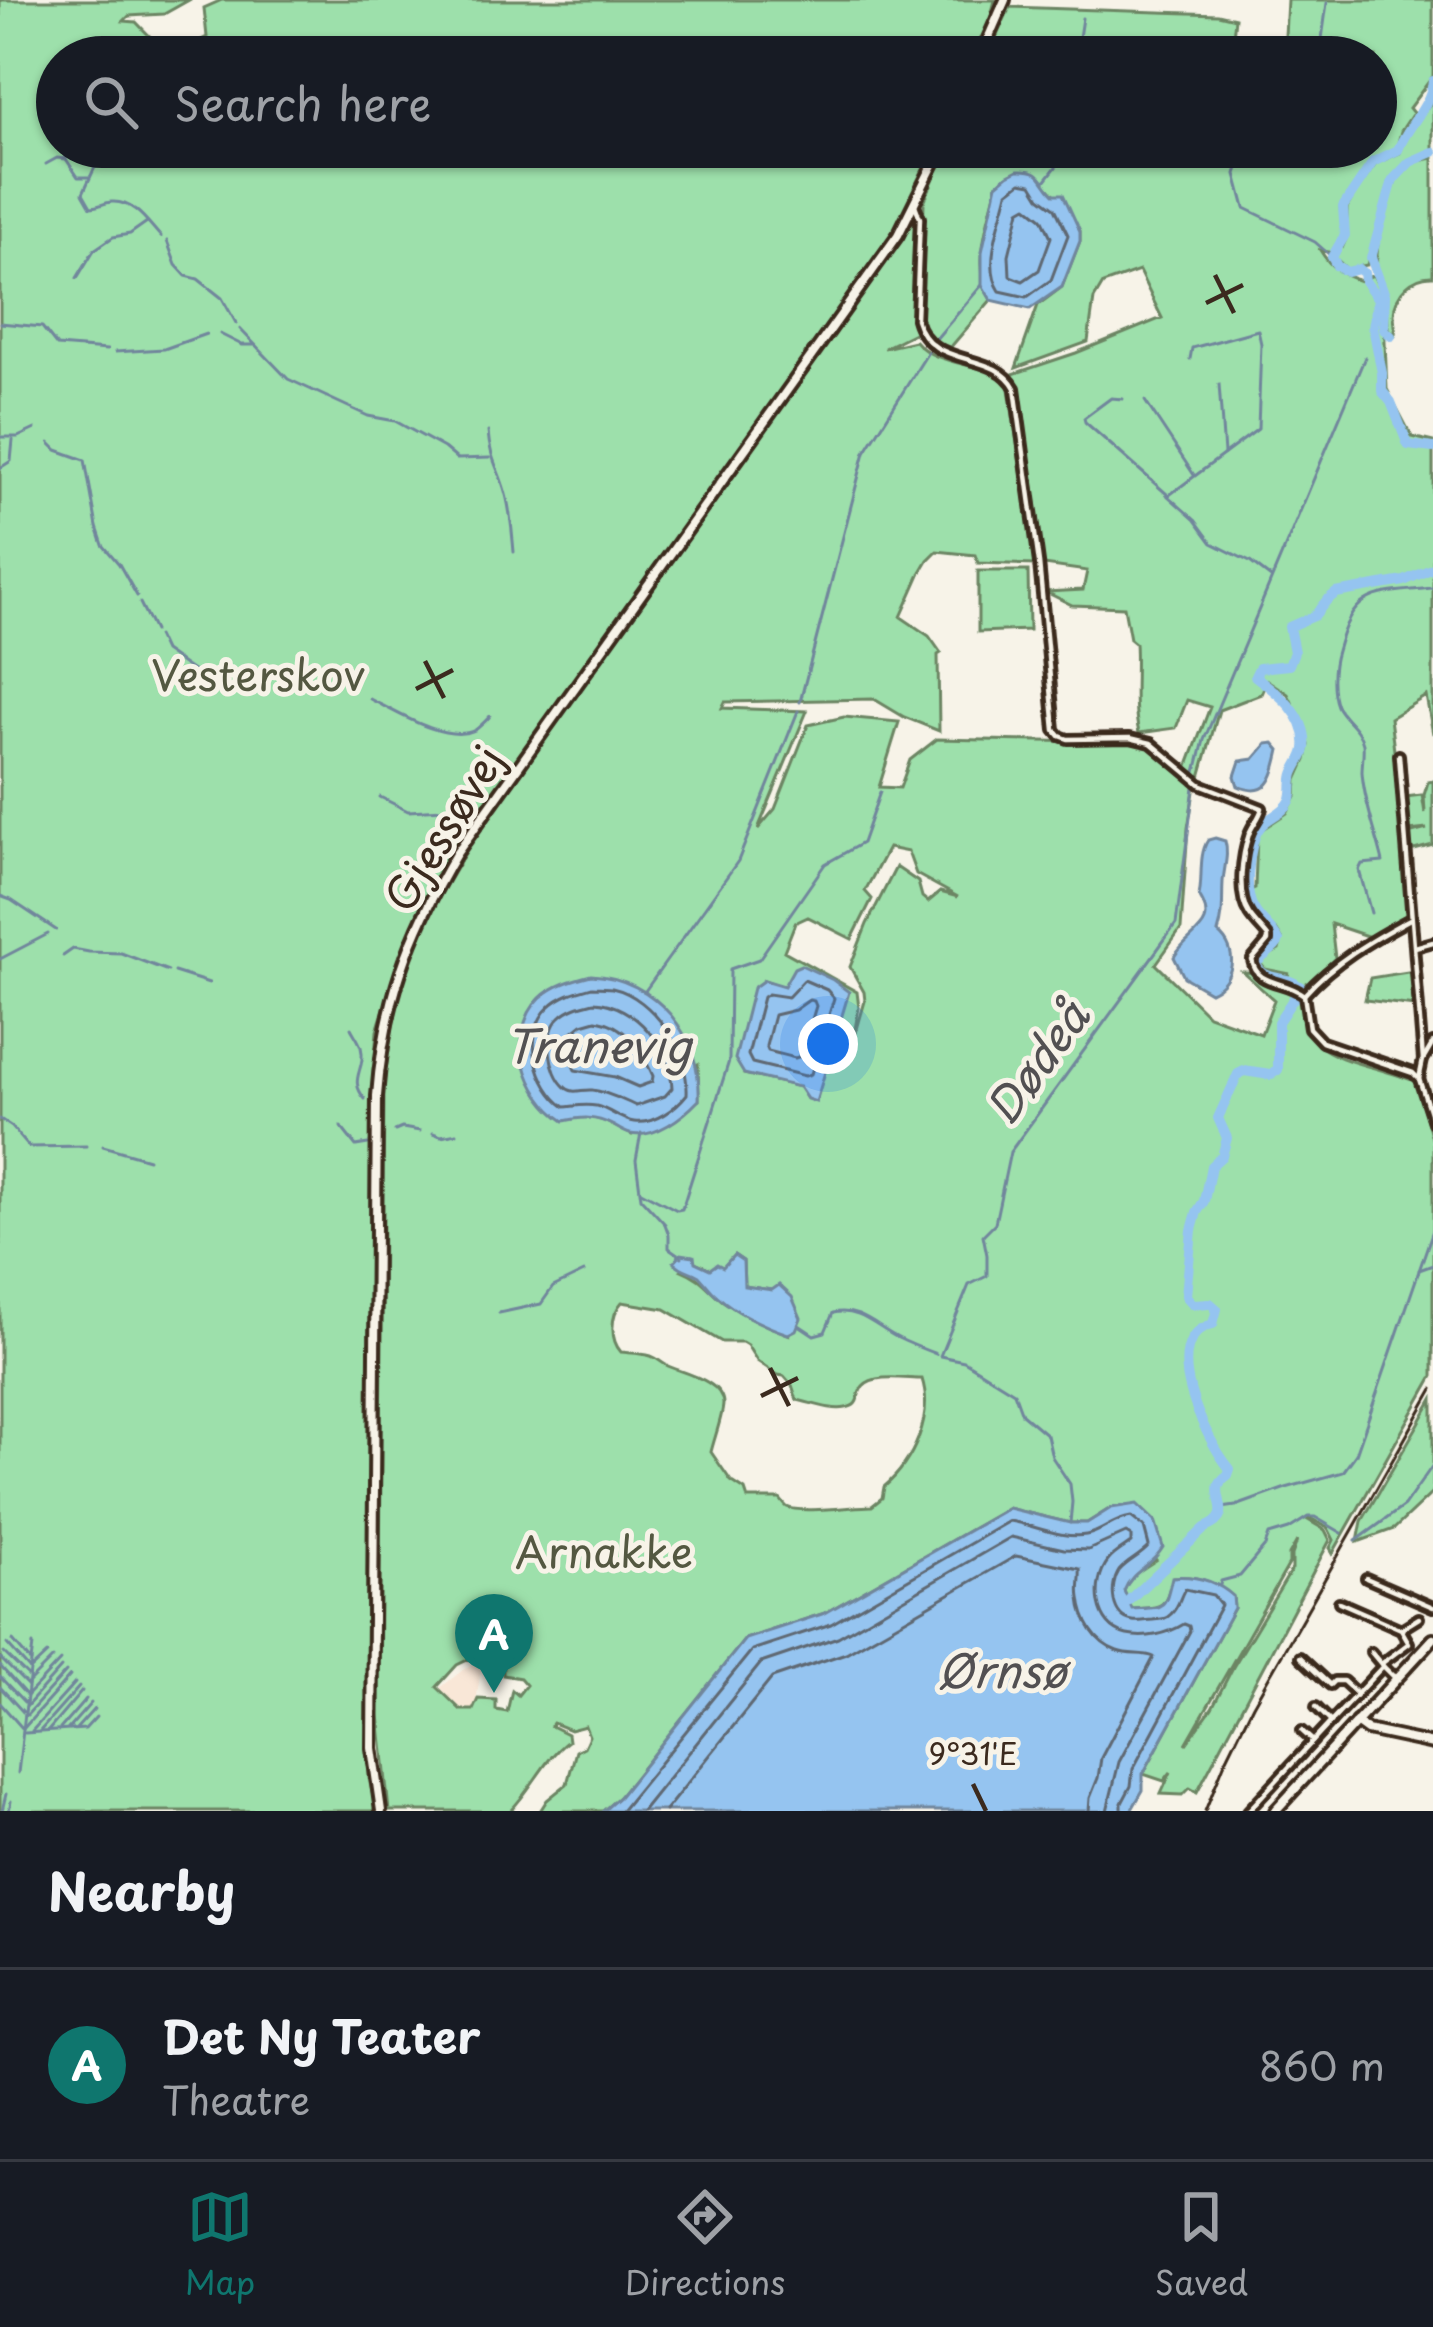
<!DOCTYPE html>
<meta charset="utf-8">
<style>
:root{--surface:#171b24;--page:#20242c;--text:#f1f3f6;--muted:#9ea1a6;--line:#363941;--accent:#0f766e}
body{margin:0;font-family:"Playpen Sans",sans-serif;background:var(--page);color:var(--text)}
.you{position:absolute;left:828px;top:1044px;width:42px;height:42px;margin:-30px;border:9px solid #fff;border-radius:50%;background:#1a73e8;box-shadow:0 0 0 18px #1a73e833}
.badge{display:grid;place-items:center;width:78px;height:78px;border-radius:50%;background:var(--accent);color:#fff;font-size:39px;font-weight:700}
.pin{position:absolute;translate:-50% -99px;filter:drop-shadow(0 3px 6px #0008)}
.pin::after{content:'';position:absolute;top:63px;width:42px;height:36px;background:inherit;clip-path:polygon(0 0,100% 0,50% 100%)}
.list{margin:0;padding:0;list-style:none}
h2{display:flex;justify-content:space-between;align-items:center;height:156px;margin:0;padding:0 48px;font-size:51px}
h2 small{font-size:39px;font-weight:400;color:var(--muted)}
.list li{display:grid;grid-template-columns:78px 1fr auto;gap:36px;align-items:center;box-sizing:border-box;height:192px;padding:0 48px;border-top:3px solid var(--line)}
.list b{display:block;font-size:45px;white-space:nowrap}
.list p{margin:0;font-size:39px;white-space:nowrap;color:var(--muted)}
.list em{font-size:39px;font-style:normal;color:var(--muted)}
.icon{flex:none;width:66px;height:66px;fill:none;stroke:currentColor;stroke-width:2;stroke-linecap:round;stroke-linejoin:round}
.map{position:relative;flex:none;width:1433px;height:1811px;overflow:hidden}
.search{position:absolute;background:var(--surface);box-shadow:0 3px 9px #0004;left:36px;right:36px;top:36px;height:132px;display:flex;align-items:center;gap:30px;box-sizing:border-box;padding:0 42px;border-radius:66px;color:var(--muted);font-size:45px}
.sheet{height:348px;background:var(--surface)}
nav{display:flex;justify-content:space-around;align-items:center;box-sizing:border-box;height:168px;border-top:3px solid var(--line);background:var(--surface);font-size:33px;color:var(--muted)}
nav a{display:grid;justify-items:center;gap:6px}
nav .on{color:var(--accent)}
.map>svg:first-child{display:block}
.built{fill:#f9e7d7}
.green{fill:#9de0ab;stroke:#6c8564;stroke-width:3;fill-rule:evenodd}
.water{fill:#95c4f0;stroke:#71869c;stroke-width:3}
.lines{fill:none;stroke-linecap:round;stroke-linejoin:round}
.shore{stroke:#5f6872;stroke-width:3}
.stream{stroke:#71869c;stroke-width:3}
.river{stroke:#95c4f0;stroke-width:10}
.street-casing{stroke:#3b2a1e;stroke-width:14}
.secondary-casing{stroke:#3b2a1e;stroke-width:16}
.street{stroke:#f7f3e8;stroke-width:4.5}
.secondary{stroke:#f7f3e8;stroke-width:8}
.rail{stroke:#3b2a1e;stroke-width:3}
.ticks{fill:none;stroke:#3b2a1e;stroke-width:4.5}
.labels{text-anchor:middle;stroke-width:10;stroke-linejoin:round;paint-order:stroke}
.park-label{font-size:42px;fill:#545841;stroke:#f7f3e8}
.street-label{font-size:42px;fill:#3b2a1e;stroke:#f7f3e8}
.water-label{font-size:45px;font-style:italic;fill:#525052;stroke:#f7f3e8}
.ticks-label{font-size:30px;text-anchor:middle;fill:#3b2a1e;stroke:#f7f3e8;stroke-width:10;stroke-linejoin:round;paint-order:stroke}
</style>
<div class="map">
<svg width="1433" height="1811" viewBox="0 0 1433 1811">
<rect width="100%" height="100%" fill="#f7f3e8"/>
<filter id="ink" filterUnits="userSpaceOnUse"><feTurbulence type="fractalNoise" baseFrequency=".00833" numOctaves="2"/><feDisplacementMap in="SourceGraphic" scale="24" xChannelSelector="R" yChannelSelector="G"/><feConvolveMatrix kernelMatrix="1 2 1 2 8 2 1 2 1" color-interpolation-filters="sRGB"/></filter>
<g filter="url(#ink)">
<!-- built -->
<path class="built" d="M484,1659L490,1662H482L475,1709H456L421,1726L439,1689L464,1669Z"/>
<!-- green -->
<g class="green">
<path d="M0,0H189L164,14L129,16L124,21L136,22L164,51L163,54L175,53L207,37L204,8L222,0H995L986,36L976,57H57V147H934L882,253L484,805L434,881L418,912L400,958L377,1031L372,1096L369,1755V1778L376,1811H0Z"/>
<path d="M1287,0H1433V76L1409,108L1413,113L1401,131L1396,150L1371,161L1340,207L1344,244L1347,237V208L1354,195L1376,164L1400,153L1405,136L1433,100V149L1409,160L1390,180L1367,265L1347,269L1329,252L1320,250C1331,268 1341,275 1361,281L1373,275L1383,295L1387,389L1412,437L1433,442V734L1426,696L1390,718L1405,840L1410,916L1376,939L1331,924L1335,958L1308,984L1306,983C1283,1063 1362,1058 1416,1082L1433,1142V1376L1333,1553L1330,1548L1334,1540L1328,1528L1310,1518L1308,1520L1325,1530L1330,1540L1197,1792L1190,1788L1183,1795L1161,1794L1171,1772L1164,1781L1143,1774L1234,1608L1233,1597C1216,1581 1196,1575 1173,1577C1163,1610 1166,1606 1132,1609L1124,1591L1130,1577L1156,1560L1111,1508L1087,1523H1070L1008,1508L825,1613L745,1639L619,1797L603,1811H540L547,1800L567,1784L576,1751L584,1747L589,1736L585,1726L570,1730L553,1723L551,1726L567,1734L568,1741C544,1759 532,1789 510,1811H389L379,1715L384,1083C391,1033 398,984 419,938C435,901 457,867 478,832L915,219L916,332L884,348L915,341C936,367 982,361 1008,382L1035,565L978,563L975,555L937,551L928,560L921,572L901,617L929,636L941,653L938,655L939,731L904,717L874,699L725,702L722,708L807,711L758,829L775,809L808,725L844,717L899,722L879,787L900,788L910,760L937,739L1136,743L1154,749L1195,785L1188,828L1181,929L1156,964L1208,1015L1261,1034L1274,1000L1243,972L1290,974L1265,969L1260,963L1264,958L1279,950L1282,939L1277,931L1257,914L1250,890L1255,888L1257,836L1261,830L1287,813L1296,796L1297,780L1306,760L1309,745L1306,731L1288,694L1267,680L1261,694L1219,710L1200,777L1187,768L1210,707L1187,700L1176,728L1139,733C1132,703 1137,673 1135,643L1130,639L1124,607L1072,605L1046,592L1083,590L1087,571L1044,565L1033,481L1013,374L1076,353L1162,318L1139,271L1103,284L1094,299L1088,342L1016,368L1038,305L1062,287L1080,241V231L1068,209L1049,188L997,184C989,222 971,265 991,300L949,349L928,336L921,320L924,202L947,147H1376V57H1257L1285,36ZM888,848L908,852L916,874L958,897L940,892L928,902L922,897L918,882L896,867L867,924L850,967L864,992L865,1001L850,1054L859,1008L857,992L784,951L795,923L808,917L852,939L872,899L865,891ZM764,980L784,987L807,1099L800,1087L744,1074ZM698,1064L699,1100L632,1135L604,1121L587,1116ZM734,1255L743,1261L744,1286L772,1290L788,1334C765,1326 743,1315 723,1301C707,1288 702,1278 682,1270L695,1262L711,1269L723,1268ZM622,1302L665,1309L722,1342H742L747,1345L757,1361L778,1375L784,1376L792,1385L797,1400C812,1403 832,1411 846,1408C862,1405 855,1396 863,1386C874,1373 906,1379 922,1379C934,1417 913,1462 884,1487L882,1498L872,1506C854,1506 800,1514 787,1507C784,1505 783,1502 780,1499H748L745,1490L731,1481L711,1452C714,1439 723,1415 723,1404C723,1381 684,1373 668,1366C661,1363 659,1359 651,1356C642,1353 631,1353 621,1352C610,1340 610,1315 622,1302ZM1297,1541L1292,1555V1569L1233,1667L1212,1708L1186,1744L1289,1564V1555ZM480,1654L503,1658V1675L520,1678L526,1685L518,1695L512,1690L507,1712L496,1710V1700L478,1699L473,1710H461L437,1687L457,1665Z"/>
<path d="M1010,7L1218,14L1235,18L1231,57H987Z"/>
<path d="M1433,158V276C1413,275 1395,292 1394,314C1394,321 1396,327 1395,334L1388,328L1387,293L1376,270L1379,228L1397,179L1414,162Z"/>
<path d="M978,571H1028L1029,630L978,632Z"/>
<path d="M1433,781V845L1414,850L1410,847L1408,834L1427,829L1409,831L1405,797L1422,795L1425,813L1424,795L1428,782Z"/>
<path d="M1414,971L1415,1006L1365,1000L1370,978Z"/>
<path d="M1433,1399V1492L1394,1529L1358,1542L1362,1521Z"/>
</g>
<!-- water -->
<g class="water">
<path d="M1018,170C1044,169 1039,179 1054,194H1063L1080,231V241L1062,287L1030,309L991,300L982,285V252L997,184L1008,175Z"/>
<path d="M1274,743L1280,750C1274,775 1270,800 1238,786L1235,776L1240,761L1254,759L1267,744Z"/>
<path d="M1215,838L1225,841C1229,855 1224,867 1223,882C1222,901 1224,914 1218,933C1239,950 1235,982 1210,992L1184,977L1174,957C1189,932 1220,928 1199,896C1203,878 1198,855 1208,840Z"/>
<path d="M801,965L833,980L849,992L816,1102L807,1099L799,1087L744,1074L735,1059L753,988L764,980L784,986L794,968Z"/>
<path d="M591,975C656,978 702,1036 699,1100C683,1117 655,1139 630,1134C623,1132 618,1128 612,1125C595,1116 582,1117 564,1121C527,1097 504,1034 540,998C554,985 572,980 591,975Z"/>
<path d="M681,1254L694,1256L695,1262L710,1269L717,1264L723,1267L734,1255L743,1261L744,1286L772,1290L779,1285L792,1297L801,1318L796,1330L788,1334C762,1325 732,1311 712,1291C711,1290 700,1277 699,1276C690,1270 682,1271 674,1262Z"/>
<path d="M1137,1504L1155,1521L1163,1547C1151,1568 1133,1569 1124,1591L1132,1609C1166,1607 1164,1610 1172,1577C1195,1575 1216,1581 1233,1596L1234,1608L1143,1774V1790L1131,1811H603L619,1797L745,1639L825,1613L1008,1508L1070,1523H1087L1111,1508Z"/>
</g>
<g class="lines">
<!-- shore -->
<g class="shore">
<path d="M1021,182L1032,184L1040,197L1055,208L1068,235L1051,280L1027,297L1000,291C982,264 1002,220 1008,192Z"/>
<path d="M1027,206L1042,218L1051,237L1039,270L1023,281L1010,276L1009,255L1020,210Z"/>
<path d="M804,980L827,990L834,998L811,1074L805,1076L752,1063L748,1055L763,997L768,994L788,997Z"/>
<path d="M592,987C593,987 610,988 612,988C654,997 689,1053 687,1094C676,1108 654,1125 634,1122C621,1120 609,1109 596,1106C585,1104 576,1106 565,1107C537,1088 521,1033 549,1007C561,995 577,991 592,987Z"/>
<path d="M809,1000L814,1001L816,1006L801,1056L795,1058L768,1051L766,1046L774,1015L795,1010Z"/>
<path d="M594,1002C635,1004 671,1048 672,1088L665,1096L636,1106C622,1100 608,1092 592,1090C581,1089 573,1095 565,1087C549,1073 543,1032 560,1017C569,1008 582,1005 594,1002Z"/>
<path d="M596,1020C626,1024 642,1051 653,1076L652,1082L638,1087L615,1077L575,1070L568,1054L571,1033L582,1024Z"/>
<path d="M621,1811L752,1650L831,1624L1009,1521C1034,1525 1061,1539 1086,1535C1103,1532 1111,1520 1131,1517L1144,1527L1149,1546C1141,1556 1127,1561 1119,1571C1109,1586 1111,1618 1133,1621C1139,1622 1146,1620 1153,1620C1161,1619 1165,1620 1171,1614C1179,1607 1180,1596 1185,1589L1213,1595L1221,1605L1133,1769L1131,1786L1122,1803V1811"/>
<path d="M642,1811L761,1663L838,1637L1011,1537L1064,1549L1088,1550L1126,1533L1131,1536V1543C1124,1548 1114,1553 1108,1561C1091,1583 1095,1628 1127,1635C1146,1639 1168,1634 1184,1624L1189,1626L1190,1631L1119,1762L1107,1811"/>
<path d="M665,1811L772,1678L846,1653L1016,1556L1080,1569C1081,1578 1078,1588 1080,1598C1082,1620 1095,1643 1117,1651C1130,1656 1143,1652 1154,1657L1101,1758L1098,1778L1090,1798L1089,1811"/>
</g>
<!-- stream -->
<g class="stream">
<path d="M1076,57L1082,18"/>
<path d="M1308,57L1322,39L1327,3"/>
<path d="M51,105L57,119"/>
<path d="M65,147L66,159L78,177H90"/>
<path d="M90,147L95,167L83,193L91,207C98,207 104,203 111,202C134,200 148,223 161,237"/>
<path d="M1245,147L1236,174L1245,208L1315,242L1332,257"/>
<path d="M46,164L57,158L66,159"/>
<path d="M1045,181L1059,163L1061,147"/>
<path d="M167,241L176,265L186,276L198,279L222,298L236,323"/>
<path d="M77,278L94,250L113,237L130,234L147,222"/>
<path d="M0,323L42,327L57,346L107,350"/>
<path d="M240,329L288,379L368,416L395,421L444,448L457,459L490,458"/>
<path d="M220,334L242,345H255"/>
<path d="M935,340L982,285"/>
<path d="M115,352L164,349L206,334"/>
<path d="M1190,359L1192,348L1258,330L1261,344L1258,429L1168,496L1195,520L1212,543L1250,562L1271,578"/>
<path d="M1219,384L1224,454"/>
<path d="M1123,399L1111,398L1084,418L1085,422L1168,495"/>
<path d="M1145,401L1194,475"/>
<path d="M488,432C490,459 498,467 505,491C511,511 512,531 514,552"/>
<path d="M0,437H18L35,429"/>
<path d="M50,443L57,450L85,460L97,527L103,545L119,564L137,596"/>
<path d="M0,468L11,461L13,440"/>
<path d="M140,603L154,631"/>
<path d="M157,636L164,651L204,679"/>
<path d="M370,699C396,712 446,744 475,730C477,729 489,718 490,716"/>
<path d="M800,702L865,452L930,349"/>
<path d="M1196,772L1204,740L1365,357"/>
<path d="M380,797L408,811L444,809"/>
<path d="M0,896L11,900L56,930"/>
<path d="M1371,913L1359,870L1362,864L1383,862C1376,833 1364,801 1362,772C1362,763 1364,753 1363,744C1359,727 1344,720 1337,706C1331,690 1332,667 1337,651C1354,588 1376,594 1433,588"/>
<path d="M63,956L73,949L89,952L121,953L168,971"/>
<path d="M0,959L48,934"/>
<path d="M174,972L209,983"/>
<path d="M645,991L738,861L798,711"/>
<path d="M351,1028C354,1034 359,1040 361,1047C367,1070 347,1078 365,1099"/>
<path d="M0,1119L12,1127L29,1147L86,1146"/>
<path d="M341,1127L356,1146L368,1144"/>
<path d="M395,1131L402,1128L420,1131"/>
<path d="M433,1133L441,1136L457,1133"/>
<path d="M641,1133L636,1160L641,1198L665,1224L669,1235V1248L682,1257"/>
<path d="M103,1146L148,1159"/>
<path d="M641,1191L677,1210L682,1209L729,1061L730,969L759,959L825,864L862,843L880,792"/>
<path d="M1419,1270L1433,1265"/>
<path d="M499,1313L541,1304L553,1287L584,1272"/>
<path d="M799,1325L814,1335L825,1332L833,1313C859,1307 876,1327 898,1338C910,1344 923,1349 936,1354"/>
<path d="M1222,1508L1236,1506L1286,1488L1343,1472L1356,1454L1433,1230"/>
<path d="M1070,1523L1072,1502L1070,1484L1052,1457L1047,1435L1022,1414L1014,1392L964,1361L940,1356L969,1285L987,1276V1255L983,1235L995,1223L1010,1152L1176,924L1194,787"/>
<path d="M1356,1541L1404,1506L1433,1465"/>
<path d="M1220,1585L1221,1581L1240,1576L1265,1546L1269,1535L1289,1529L1308,1517H1315L1342,1533"/>
<path d="M13,1641L31,1662"/>
<path d="M7,1644L30,1670L47,1654"/>
<path d="M4,1653L29,1677"/>
<path d="M0,1658L28,1686"/>
<path d="M0,1666L27,1696L60,1661"/>
<path d="M0,1677L24,1702"/>
<path d="M29,1682L53,1658"/>
<path d="M0,1687L23,1712"/>
<path d="M0,1703L23,1729L70,1676"/>
<path d="M26,1707L61,1668"/>
<path d="M27,1715L66,1672"/>
<path d="M60,1729L86,1699"/>
<path d="M68,1729L91,1703"/>
<path d="M76,1729L94,1709"/>
<path d="M32,1731L75,1683"/>
<path d="M40,1731L79,1687"/>
<path d="M48,1731L82,1691"/>
<path d="M25,1733L85,1729L96,1717"/>
<path d="M18,1773L33,1645"/>
<path d="M2,1811L6,1794"/>
<path d="M9,1811L11,1801"/>
</g>
<!-- river -->
<g class="river">
<path d="M1433,81C1431,106 1407,126 1398,150L1373,162L1343,207L1345,235L1332,257L1337,266L1347,272L1359,269L1364,273L1365,281L1378,299L1373,327L1382,373V391L1391,402L1408,445L1433,448"/>
<path d="M1391,336L1384,329L1385,295L1371,258L1393,180L1410,162L1433,152"/>
<path d="M1127,1602L1205,1528C1242,1513 1201,1492 1228,1475L1230,1469C1206,1440 1155,1339 1213,1324L1217,1309L1210,1303L1193,1304L1186,1296L1192,1230L1197,1212L1204,1201L1211,1166L1222,1156L1227,1138L1218,1118L1238,1074L1244,1071L1270,1075L1278,1070V1022L1301,987C1287,974 1264,983 1256,964C1263,954 1275,951 1279,941C1270,924 1253,917 1249,896C1246,880 1250,836 1262,825C1270,816 1284,813 1290,801C1294,793 1291,783 1294,774C1297,765 1304,758 1305,749C1309,716 1278,693 1255,676L1259,668L1289,665L1294,652L1289,627L1314,616L1327,600L1336,593L1404,581L1433,568"/>
</g>
<!-- street casing -->
<g class="street-casing">
<g id="street">
<path d="M915,205L920,218L916,319C930,370 994,349 1015,388L1039,563L1055,730L1060,736L1068,739L1130,738L1151,743L1200,784L1262,808C1260,818 1253,823 1249,834C1242,855 1236,894 1249,914C1254,922 1262,929 1268,937V941L1252,960C1257,987 1284,979 1304,995L1309,1028L1322,1042L1413,1073L1419,1079L1433,1122"/>
<path d="M1399,755L1423,1060"/>
<path d="M1415,947L1433,942"/>
<path d="M1304,995C1333,962 1371,940 1410,919"/>
<path d="M1419,1079L1423,1060L1433,1043"/>
<path d="M1366,1578L1433,1607"/>
<path d="M1339,1602L1401,1629L1409,1643L1381,1664L1395,1678"/>
<path d="M1403,1628L1419,1618"/>
<path d="M1371,1652L1381,1664"/>
<path d="M1300,1657L1330,1685L1334,1681H1343L1356,1693"/>
<path d="M1316,1707L1331,1722"/>
<path d="M1302,1731L1313,1741"/>
<path d="M1248,1811L1383,1666"/>
</g>
</g>
<!-- secondary casing -->
<g class="secondary-casing">
<g id="secondary">
<path d="M980,57L1005,0"/>
<path d="M1356,1722L1367,1730L1433,1744"/>
<path d="M381,1811L372,1748L377,1096C384,1003 409,934 456,854L898,235L942,147"/>
<path d="M1275,1811L1433,1639"/>
</g>
</g>
<!-- street -->
<use href="#street" class="street"/>
<!-- secondary -->
<use href="#secondary" class="secondary"/>
<!-- rail -->
<path class="rail" d="M1205,1811L1224,1764L1253,1705L1433,1389"/>
</g>
</g>
<!-- ticks -->
<path class="ticks" d="M1215,275L1234,313M1206,303L1243,285M425,661L444,698M416,689L453,670M770,1368L789,1406M761,1396L798,1378M973,1784L986,1811"/>
<g class="labels">
<!-- park labels -->
<g class="park-label">
<text x="258" y="691">Vesterskov</text>
<text x="604" y="1568">Arnakke</text>
</g>
<!-- street labels -->
<g class="street-label">
<text transform="translate(445 829) rotate(-58)" y="15">Gjessøvej</text>
</g>
<!-- water labels -->
<g class="water-label">
<text x="598" y="1063">Tranevig</text>
<text transform="translate(1038 1063) rotate(-54)" y="16">Dødeå</text>
<text x="1002" y="1688">Ørnsø</text>
</g>
</g>
<g class="ticks-label">
<text x="973" y="1765">9°31'E</text>
</g>
</svg>
<div class="you"></div>
<div class="pin badge" style="left:494px;top:1693px">A</div>
<div class="search"><svg class="icon" aria-label="search" viewBox="0 0 24 24"><circle cx="10" cy="10" r="6"/><path d="M15 15l6 6"/></svg>Search here</div>
</div>
<section class="sheet">
<h2>Nearby<small></small></h2>
<ul class="list">
<li><span class="badge">A</span><div><b>Det Ny Teater</b><p>Theatre</p></div><em>860 m</em></li>
</ul>
</section>
<nav>
<a class="on"><svg class="icon" aria-label="map" viewBox="0 0 24 24"><path d="M3 6l6-2 6 2 6-2v14l-6 2-6-2-6 2zM9 4v14M15 6v14"/></svg>Map</a>
<a><svg class="icon" aria-label="directions" viewBox="0 0 24 24"><path d="M12 3l9 9-9 9-9-9zM9 14v-3h6M13 9l2 2-2 2"/></svg>Directions</a>
<a><svg class="icon" aria-label="saved" viewBox="0 0 24 24"><path d="M7 4h10v16l-5-4-5 4z"/></svg>Saved</a>
</nav>
